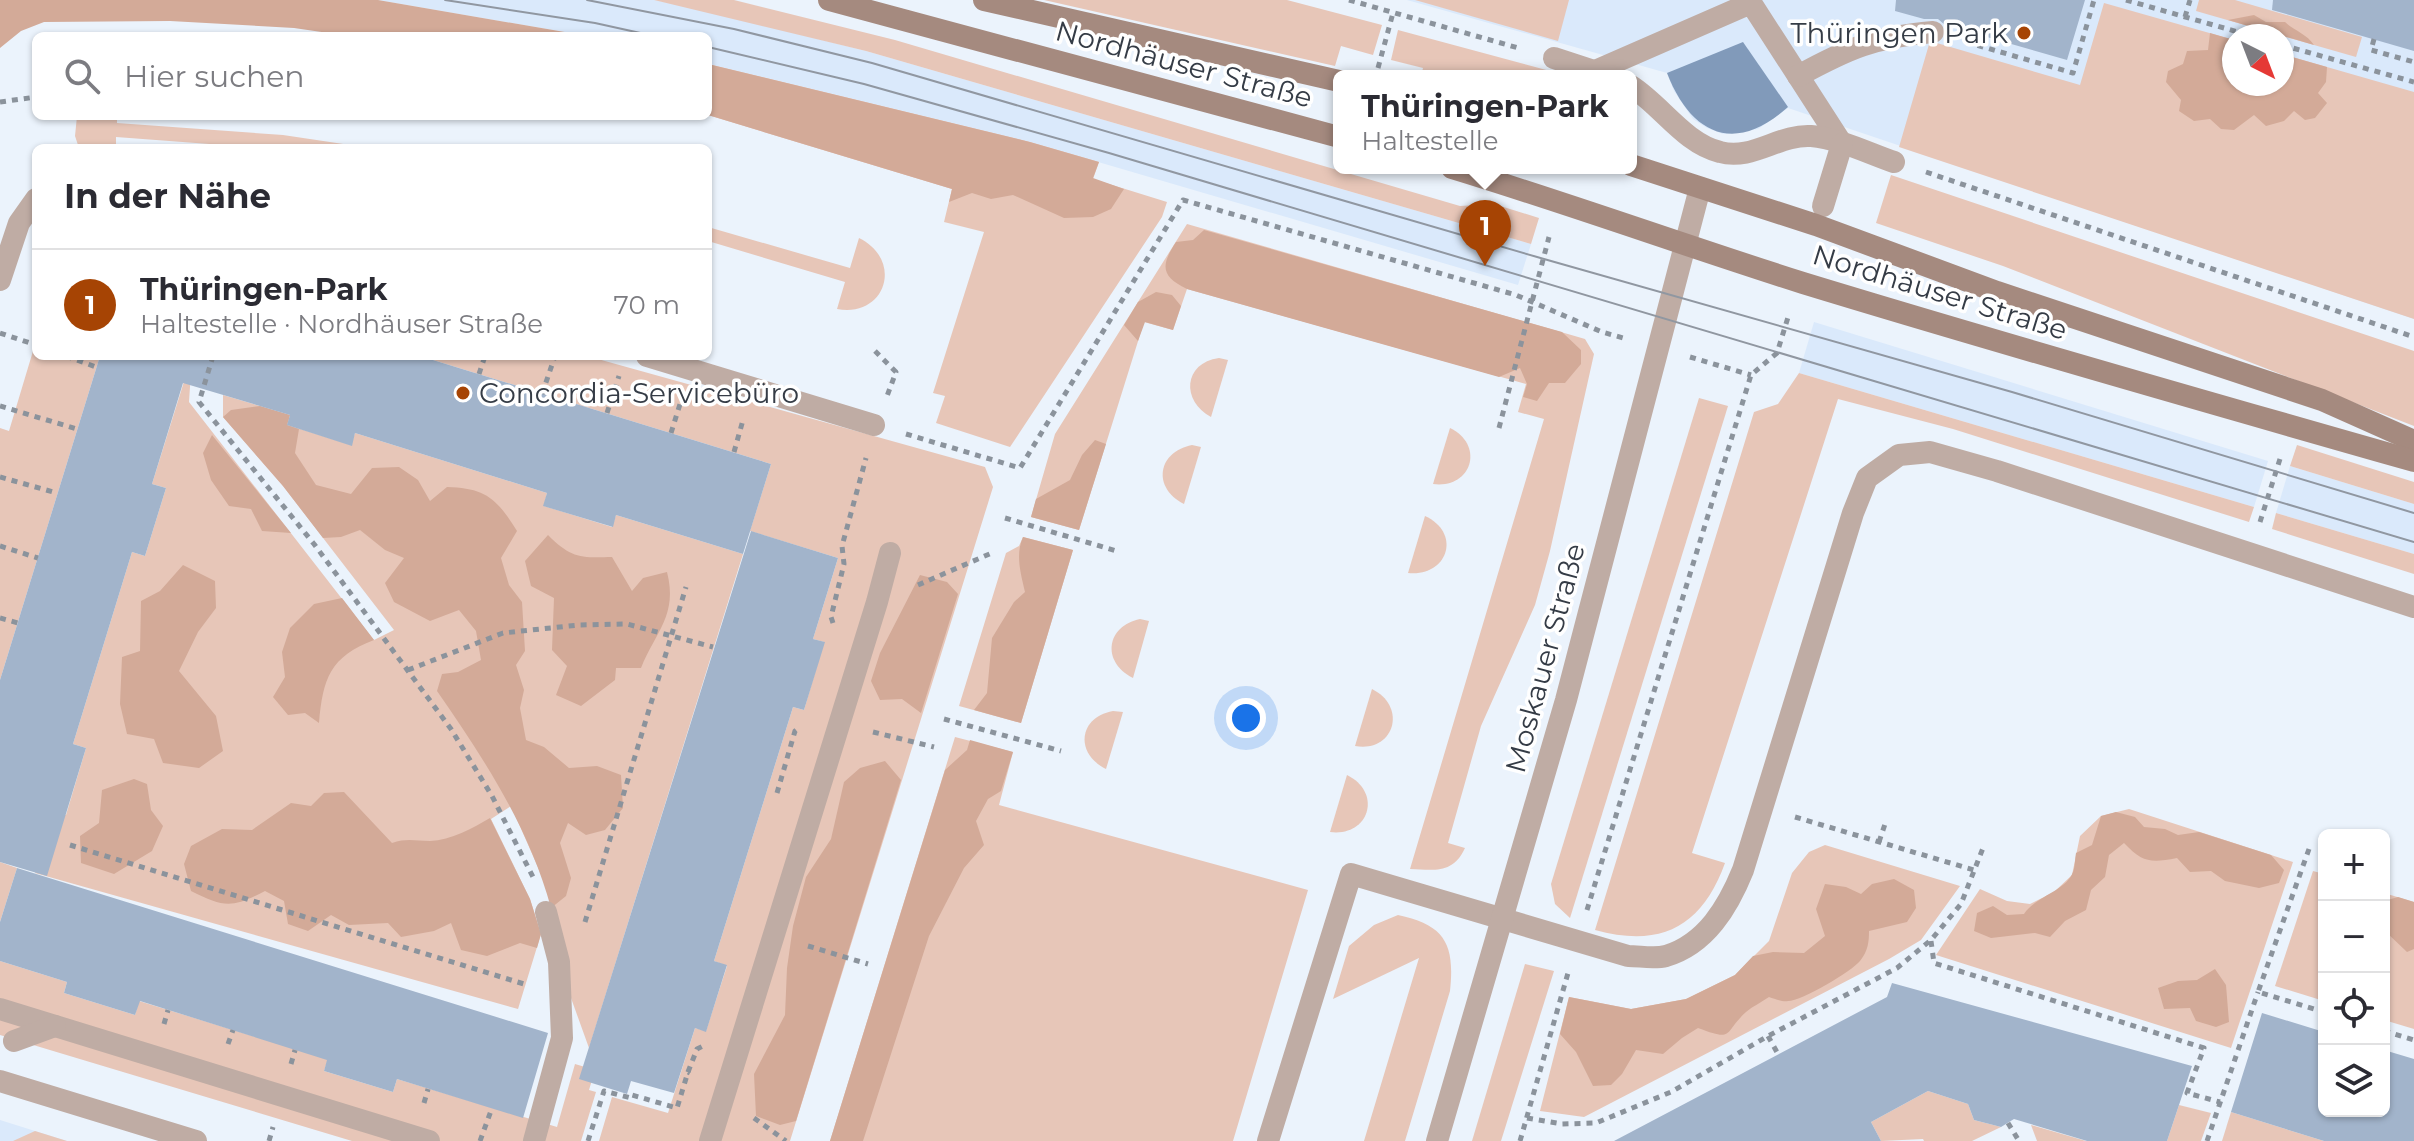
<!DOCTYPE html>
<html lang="de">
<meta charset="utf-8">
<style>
:root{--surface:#fff;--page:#f2f2f3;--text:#2b2b33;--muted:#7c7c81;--line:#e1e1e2;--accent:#a64404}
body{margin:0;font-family:Montserrat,sans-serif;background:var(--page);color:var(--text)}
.controls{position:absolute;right:24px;bottom:24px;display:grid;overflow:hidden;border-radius:12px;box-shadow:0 2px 6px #0004}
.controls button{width:72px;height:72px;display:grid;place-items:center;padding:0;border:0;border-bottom:2px solid var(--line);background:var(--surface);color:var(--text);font:40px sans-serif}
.compass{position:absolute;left:2222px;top:24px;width:72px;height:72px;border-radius:50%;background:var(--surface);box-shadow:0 2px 6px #0004;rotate:138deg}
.you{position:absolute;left:1246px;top:718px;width:28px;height:28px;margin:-20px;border:6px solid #fff;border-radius:50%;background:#1a73e8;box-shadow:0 0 0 12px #1a73e833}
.badge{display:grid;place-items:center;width:52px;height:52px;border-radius:50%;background:var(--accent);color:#fff;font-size:26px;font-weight:700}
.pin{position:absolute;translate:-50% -66px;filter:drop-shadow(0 2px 4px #0008)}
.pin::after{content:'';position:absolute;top:42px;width:28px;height:24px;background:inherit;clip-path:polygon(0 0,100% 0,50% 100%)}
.popup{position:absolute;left:1333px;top:70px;width:304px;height:104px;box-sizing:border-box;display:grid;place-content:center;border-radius:12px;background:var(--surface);filter:drop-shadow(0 2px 6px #0005);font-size:26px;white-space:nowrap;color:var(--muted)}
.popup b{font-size:30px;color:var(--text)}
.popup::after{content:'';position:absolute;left:50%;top:100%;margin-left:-16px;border:16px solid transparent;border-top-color:var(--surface)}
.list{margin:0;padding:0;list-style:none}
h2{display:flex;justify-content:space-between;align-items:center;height:104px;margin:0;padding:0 32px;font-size:34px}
h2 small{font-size:26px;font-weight:400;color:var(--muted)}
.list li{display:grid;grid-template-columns:52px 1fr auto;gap:24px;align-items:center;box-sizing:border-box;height:112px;padding:0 32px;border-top:2px solid var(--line)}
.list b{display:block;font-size:30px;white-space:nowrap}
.list p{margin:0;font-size:26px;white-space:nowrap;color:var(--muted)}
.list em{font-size:26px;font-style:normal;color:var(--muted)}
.icon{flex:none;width:44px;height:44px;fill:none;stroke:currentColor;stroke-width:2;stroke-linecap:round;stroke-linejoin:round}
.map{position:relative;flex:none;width:2414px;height:1141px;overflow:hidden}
.search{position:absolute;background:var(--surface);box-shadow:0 2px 6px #0004;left:32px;top:32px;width:680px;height:88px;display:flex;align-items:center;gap:20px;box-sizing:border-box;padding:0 28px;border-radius:12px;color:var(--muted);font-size:30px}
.panel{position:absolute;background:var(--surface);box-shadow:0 2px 6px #0004;left:32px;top:144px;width:680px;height:216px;border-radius:12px}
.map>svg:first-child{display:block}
.built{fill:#dae9fb;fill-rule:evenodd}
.green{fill:#e7c6b8}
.forest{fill:#d3aa98}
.water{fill:#819aba}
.building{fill:#a2b4cb}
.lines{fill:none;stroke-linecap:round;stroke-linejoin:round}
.path{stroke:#8b939c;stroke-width:5;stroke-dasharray:6 6;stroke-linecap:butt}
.service{stroke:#bfaca4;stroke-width:22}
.pedestrian{stroke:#bfaca4;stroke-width:22}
.minor{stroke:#bfaca4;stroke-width:22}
.tertiary{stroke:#bfaca4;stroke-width:22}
.secondary{stroke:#a58a7f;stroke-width:22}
.tram{stroke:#9097a1;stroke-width:2}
.poi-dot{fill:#a64404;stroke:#fff;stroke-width:3}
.labels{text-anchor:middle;stroke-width:7;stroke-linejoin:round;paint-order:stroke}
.poi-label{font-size:28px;fill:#353c46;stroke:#fff;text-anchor:end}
.street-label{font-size:28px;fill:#353c46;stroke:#fff}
</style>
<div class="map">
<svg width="2414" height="1141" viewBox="0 0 2414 1141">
<rect width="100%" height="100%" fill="#ebf3fc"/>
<!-- built -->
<g class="built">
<path d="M378,0H654L685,6L866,51L1531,244L1518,285L1030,142L708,64V36H588Z"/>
<path d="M1407,0H2414V319L1788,108L1758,129L1723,134L1707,128L1693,119L1674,91L1667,73ZM2234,36H2282V84H2234Z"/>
<path d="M1814,322L2268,461L2254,507L1799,373Z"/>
<path d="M2290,466L2414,504V554L2276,513Z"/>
<path d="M0,1120L35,1131L67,1141H0Z"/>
</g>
<!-- green -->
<g class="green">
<path d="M654,0H734L895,40L1460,206L1494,204L1539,218L1531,244L866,51Z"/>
<path d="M1044,0H1287L1382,25L1373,55L1341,46L1335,66Z"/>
<path d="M1415,0H1569L1558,41Z"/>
<path d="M2199,0H2235L2362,37L2356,57L2196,11Z"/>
<path d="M2104,3L2234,40V84H2282V54L2414,92V319L1899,147L1930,41L2080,85Z"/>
<path d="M1398,30L1550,71L1549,76H1421L1423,68L1391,60Z"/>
<path d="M708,64L1030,142L1099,162L1093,179L1167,202L1162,217L1010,447L936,423L945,396L933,393L984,232L944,222L952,189L708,115Z"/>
<path d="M77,116H117V123L283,135L370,148H264L116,137V148H79L75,136Z"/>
<path d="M1891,175L2414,351V426L2003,266L1876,223Z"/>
<path d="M1187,224L1585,339L1594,354L1550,551L1535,605L1481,726L1448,843L1465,848C1453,874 1435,870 1410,869L1544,419L1518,412L1526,384L1187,289L1173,330L1144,322L1079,530L1031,517L1055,434Z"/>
<path d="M708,227L850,268L859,238C904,260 886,318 837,309L845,282L708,241Z"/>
<path d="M36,341V356H100L0,680V428L9,431Z"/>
<path d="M192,356L189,402L374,640L394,630L283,486L223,417V395L290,415L288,425L351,445L355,433L547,493L544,506L612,527L616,515L743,554L589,1048L571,998L563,946L544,881L511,806L491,819L530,899L541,934L518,1009L35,873L53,812L66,815L86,748L73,744L132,552L145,556L166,488L152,484Z"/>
<path d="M420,356H587L985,467L993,487L790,1141H599L612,1097L668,1113L695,1028L706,1031L727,966L714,961L793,707L804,710L824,642L813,639L838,558L750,531L771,464Z"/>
<path d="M1219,358L1228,360L1211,417C1181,401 1183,363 1219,358Z"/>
<path d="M1799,373L2254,507L2249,522L1953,429L1838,399L1692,853L1725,863C1702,927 1661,948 1595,930L1754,412L1778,404Z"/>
<path d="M1699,398L1728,406L1570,918L1555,904L1551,884Z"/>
<path d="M1450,428C1485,445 1472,489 1433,484Z"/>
<path d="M1192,445L1201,447L1184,504C1152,488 1157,452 1192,445Z"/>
<path d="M2297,445L2414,482V504L2290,466Z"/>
<path d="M2276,513L2414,554V574L2272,529Z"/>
<path d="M1425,516C1462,533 1448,577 1408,573Z"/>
<path d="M1023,537L1073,550L1021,723L959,706L1006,553L1019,546Z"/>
<path d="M1140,619L1149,621L1133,678C1101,662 1106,626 1140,619Z"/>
<path d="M1372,689C1408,707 1394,753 1355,746Z"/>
<path d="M1113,711L1123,712L1106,769C1074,753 1079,717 1113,711Z"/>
<path d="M955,737L1013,752L999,805L1308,890L1233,1141H830Z"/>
<path d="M1347,775C1383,793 1369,837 1330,832Z"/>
<path d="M2129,809L2293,862L2231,1048L1936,955L1980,889L2007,901L2030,904L2054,892L2072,875L2080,836L2101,816Z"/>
<path d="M1825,845L1960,886L1921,940L1889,959L1584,1117L1540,1111L1569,997L1631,1009L1686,999L1735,975L1769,941L1792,873L1809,852Z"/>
<path d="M0,862L17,868L0,922Z"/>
<path d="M2313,871L2324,874V1001L2275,986Z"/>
<path d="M2384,893L2414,902V1029L2384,1020Z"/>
<path d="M1398,915C1445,925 1455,944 1450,991L1405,1141H1364L1419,958L1333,999L1349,946L1374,925Z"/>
<path d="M0,961L67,982L64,993L135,1015L139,1001L328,1059L324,1071L393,1092L397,1079L557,1127L575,1064L595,1070L589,1090L596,1092L581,1141H352L0,1035Z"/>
<path d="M1525,964L1554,971L1501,1141H1472Z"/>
<path d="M1928,1091L1968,1104L1974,1120L2001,1127L1972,1141H1924L1923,1139L1881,1141L1871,1122Z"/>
<path d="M2179,1105L2211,1113L2201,1141H2167Z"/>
<path d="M2231,1112L2324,1141H2222Z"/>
<path d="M2031,1125L2086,1141H2037Z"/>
<path d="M35,1131L67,1141H13Z"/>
</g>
<!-- forest -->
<g class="forest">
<path d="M0,0H378L588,36H349L294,28L170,21L44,22L21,31L0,48Z"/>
<path d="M2254,15L2266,22H2285C2295,31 2307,34 2314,45L2228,20Z"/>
<path d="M2210,33L2234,40V84H2282V54L2327,67L2326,82L2318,93L2327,103L2315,118L2305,120L2294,111L2284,121L2266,126L2254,115L2234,130L2221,129L2210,119L2194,121L2179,111L2181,100L2166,82L2168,71L2183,64L2187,51L2208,50Z"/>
<path d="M708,64L1030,142L1099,162L1093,178L1124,189L1111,209L1093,217L1064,218L1013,195L991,199L972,193L949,202L952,189L708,115Z"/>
<path d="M1204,230L1562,332L1581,350V364L1565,383H1549L1537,401L1523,397L1527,384L1520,368L1499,377L1187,289C1160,276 1161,265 1176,242L1193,240Z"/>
<path d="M1156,292L1172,295L1181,306L1173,330L1145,322L1138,341L1124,325L1138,302Z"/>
<path d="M260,406L290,415L287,425L299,429L295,453L316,485L351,494L372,468L399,467L418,480L430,501L447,487C486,488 497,499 517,531L501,558L509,585L522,602L525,651L516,665L524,690L520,708L526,740L544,747L569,768L597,766L621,775L623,808L605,830L586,835L568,823L560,843L571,878L566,896L551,908C529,827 484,759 437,691L442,674L458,672L481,660L476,631L459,610L430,621L394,602L385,583L404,558L385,550L360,530L341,537L323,538L283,486L223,417L231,410Z"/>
<path d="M212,435L291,533L262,531L251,509L229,506L211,480L203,453Z"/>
<path d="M1095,440L1106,444L1079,530L1031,517L1036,499L1070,480L1082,455Z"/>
<path d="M548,535C571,558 580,558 612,557L632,591L643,578L667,572C678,615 656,631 641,668H616L615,680L581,706L556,695L567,666L552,650L554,598L531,586L525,561Z"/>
<path d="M1023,537L1073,550L1021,723L974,710L987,693L992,638L1014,602L1025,592C1021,574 1015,555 1023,537Z"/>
<path d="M183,565L215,581L216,608L198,632L179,671L216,716L223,751L199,768L163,763L154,739L127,734L120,704L122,657L140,651L141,601L160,591Z"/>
<path d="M920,575L947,582L958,594L921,713L902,699L880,700L871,681L880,653Z"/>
<path d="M342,598L374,640C330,657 323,678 319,723L305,713L288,715L273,697L285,677L282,652L290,628L314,604Z"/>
<path d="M970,740L1013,752L1001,791L988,799L976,821L984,845L964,868L929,936L863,1141H830L945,770L967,750Z"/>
<path d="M885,761L901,780L796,1121L780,1125L756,1116L754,1074L785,1015L787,968L793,926L806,877L831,839L844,782L860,768Z"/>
<path d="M134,779L147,784L151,810L163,826L152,851L114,874L81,863L80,836L99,823L102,790Z"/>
<path d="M344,792L392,843C407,838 415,841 430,841C451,840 473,828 490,818L530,899L541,934L537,948L520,943L487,956L461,950L451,923L434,931L401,937L388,923L349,925L331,915L308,931L288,924L284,901L265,891C232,908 225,908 191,891L184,864L191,846L222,829L252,830L291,803L311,806L324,793Z"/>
<path d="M2116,812L2135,817L2144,827L2165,829L2178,835L2199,832L2271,855L2284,870L2279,883L2259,888L2225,881L2211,871L2190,872L2177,858C2151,863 2143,863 2124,843L2109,855L2105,877L2091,890L2086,910L2065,921L2050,937L2035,933L1991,938L1974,931L1977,913L1993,906L2007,915L2024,914C2036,896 2066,891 2073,872C2075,867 2075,859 2076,853L2092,845L2101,816Z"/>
<path d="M1894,879L1914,890L1916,908L1907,922L1869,931C1869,942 1868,951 1860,961C1852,971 1802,1001 1788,1001C1783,1002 1775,999 1769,997C1762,1002 1753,1006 1746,1012C1723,1033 1735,1042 1698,1028L1682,1038L1663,1054L1636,1050L1622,1074L1611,1085L1593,1086L1576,1052L1560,1034L1569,997L1631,1009L1686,999L1735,975L1753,956L1773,952L1804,953L1825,936L1816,909L1825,884L1846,887L1861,894L1872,884Z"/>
<path d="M2398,897L2414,902V949L2407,952L2384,930V901Z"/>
<path d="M2215,969L2226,985L2229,1022L2216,1027L2196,1021L2190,1008L2164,1009L2158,988L2178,981L2197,980Z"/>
</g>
<!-- water -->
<path class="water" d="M1743,42L1788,107C1735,155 1691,135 1667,73Z"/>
<!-- building -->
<g class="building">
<path d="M1896,0H2085L2067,60L1945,25L1938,19H1924L1895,11Z"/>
<path d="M2273,0H2414V51L2272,10Z"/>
<path d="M100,356H420L771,464L743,554L616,515L613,527L543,506L547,493L355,433L352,446L287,425L290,415L183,383L152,484L166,488L145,556L132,552L73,744L86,748L47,876L0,862V680Z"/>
<path d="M751,531L838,558L813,639L825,642L804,710L793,707L714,961L727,965L706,1032L695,1028L674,1093L631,1081L627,1094L579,1079Z"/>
<path d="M17,868L548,1033L523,1118L397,1079L393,1092L324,1071L327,1060L140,1001L135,1015L64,993L67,982L0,961V922Z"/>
<path d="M1892,983L2192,1066L2167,1141H2087L2014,1119L2001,1127L1974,1120L1968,1104L1928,1091L1871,1122L1881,1141H1614L1887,997Z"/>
<path d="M2262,1013L2324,1032V1111H2384V1050L2414,1059V1141H2324L2231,1112Z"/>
</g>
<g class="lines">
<!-- path -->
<g class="path">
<path d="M1349,0L1522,49"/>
<path d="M2126,0L2252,36"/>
<path d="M2185,17L2190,0"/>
<path d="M2374,39L2371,50L2414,62"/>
<path d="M1966,42L2073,73L2094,0"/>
<path d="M2282,45L2414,82"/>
<path d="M1378,68L1393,13"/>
<path d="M0,102L36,97"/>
<path d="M1926,172L2414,337"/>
<path d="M0,333L36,345"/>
<path d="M875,351L896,372L887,396"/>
<path d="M66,356L96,367"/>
<path d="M213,356L199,402L314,544L451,729L492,796L535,881"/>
<path d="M1690,357L1751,375"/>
<path d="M479,374L485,356"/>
<path d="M542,394L555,356"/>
<path d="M0,406L77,429"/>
<path d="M607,413L619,376"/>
<path d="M1499,428L1549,237"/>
<path d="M671,433L681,401"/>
<path d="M906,434L1020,468L1183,200L1516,295L1602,332L1627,339"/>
<path d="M734,452L743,420"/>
<path d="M0,477L57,493"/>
<path d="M1005,518L1120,552"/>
<path d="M2260,522L2280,459"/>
<path d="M0,546L38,558"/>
<path d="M918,585L994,552"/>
<path d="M0,618L18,623"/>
<path d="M833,623L831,617L844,564L842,546L866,458"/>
<path d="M408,670L503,633L579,625L627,624L713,647"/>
<path d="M944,719L1061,751"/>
<path d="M873,732L934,747"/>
<path d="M777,793L795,731L799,728"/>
<path d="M1795,817L1974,870"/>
<path d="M1879,842L1886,821"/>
<path d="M70,845L524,984"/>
<path d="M2309,849L2258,992L2324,1012"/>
<path d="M1587,910L1751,375L1777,353L1789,314"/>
<path d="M585,922L686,587"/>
<path d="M1931,941L1934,963L2204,1048L2187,1093L2220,1102"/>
<path d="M808,946L868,964"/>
<path d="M164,1024L168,1010"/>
<path d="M2384,1031L2414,1040"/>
<path d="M1768,1036L1778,1054"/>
<path d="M228,1044L233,1030"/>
<path d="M291,1064L295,1050"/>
<path d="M688,1072L697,1049L703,1046"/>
<path d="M424,1103L428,1089"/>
<path d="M754,1118L786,1141"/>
<path d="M1527,1118L1562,1124L1596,1123L1671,1092L1768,1036L1897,968L1931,940L1961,904L1983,848"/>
<path d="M2008,1123L2019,1141"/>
<path d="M269,1141L273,1127"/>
<path d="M480,1141L492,1108"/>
<path d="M588,1141L604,1091L631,1098L632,1095L677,1108L688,1072L690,1073"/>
<path d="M1520,1141L1568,973"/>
<path d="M2207,1141L2258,992"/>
</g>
<!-- service -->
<g class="service">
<path d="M1595,71L1751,3L1842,144"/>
<path d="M1798,76C1849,48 1875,37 1933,32"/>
<path d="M0,280L19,223L36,199"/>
<path d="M647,356L874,425"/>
<path d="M0,1009L429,1141"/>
<path d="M14,1041L55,1026"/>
<path d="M534,1141L562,1038L559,962L546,912"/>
<path d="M710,1141L877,602L890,553"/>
<path d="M1268,1141L1351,874L1628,956C1640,956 1654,959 1666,956C1706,944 1728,907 1743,870L1853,513L1867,478L1899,455L1930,452L1997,471L2414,607"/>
</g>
<!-- pedestrian -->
<g class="pedestrian">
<path d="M1554,58L1609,76"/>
<path d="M1631,86C1662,106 1684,143 1720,152C1752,161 1779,134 1811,136C1838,138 1868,153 1894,162"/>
<path d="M1823,206L1842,144"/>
</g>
<!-- minor -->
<path class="minor" d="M0,1081L196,1141"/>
<!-- tertiary -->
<path class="tertiary" d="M1437,1141L1566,700L1700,188"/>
<!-- secondary -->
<g class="secondary">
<path d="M829,0L1339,137"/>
<path d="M984,0L1339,81"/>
<path d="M1631,165L1816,225L1997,292L2322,400L2414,441"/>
<path d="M1452,168C1570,204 1686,246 1803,283C2006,345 2210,403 2414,461"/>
</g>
<!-- tram -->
<g class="tram">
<path d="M445,0L595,23L654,36"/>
<path d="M587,0L734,29L872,63L1544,259L2012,392L2414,513"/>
<path d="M708,47L864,84L1109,153L2414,542"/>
</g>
</g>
<!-- markers -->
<g class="poi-dot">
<circle cx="2024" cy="33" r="8"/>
<circle cx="463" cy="393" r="8"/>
</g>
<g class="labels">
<!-- poi labels -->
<g class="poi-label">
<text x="2008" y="43">Thüringen Park</text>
<text x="479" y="403" text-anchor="start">Concordia-Servicebüro</text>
</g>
<!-- street labels -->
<g class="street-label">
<text transform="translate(1184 64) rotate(15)" y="10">Nordhäuser Straße</text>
<text transform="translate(1940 292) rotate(17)" y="10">Nordhäuser Straße</text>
<text transform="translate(1545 658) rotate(-75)" y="10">Moskauer Straße</text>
</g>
</g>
</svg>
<div class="controls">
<button>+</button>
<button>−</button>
<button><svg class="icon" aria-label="locate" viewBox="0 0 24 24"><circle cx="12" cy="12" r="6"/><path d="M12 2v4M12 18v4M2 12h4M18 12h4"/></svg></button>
<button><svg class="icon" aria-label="layers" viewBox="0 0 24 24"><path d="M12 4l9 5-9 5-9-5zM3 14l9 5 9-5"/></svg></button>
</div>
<svg class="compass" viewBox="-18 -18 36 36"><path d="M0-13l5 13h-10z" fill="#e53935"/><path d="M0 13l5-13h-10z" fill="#7c7c81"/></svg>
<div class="you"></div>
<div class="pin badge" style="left:1485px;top:266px">1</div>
<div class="popup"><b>Thüringen-Park</b>Haltestelle</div>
<div class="search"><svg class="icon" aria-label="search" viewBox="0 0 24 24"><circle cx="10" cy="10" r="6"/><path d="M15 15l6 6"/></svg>Hier suchen</div>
<section class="panel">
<h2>In der Nähe<small></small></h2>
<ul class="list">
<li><span class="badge">1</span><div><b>Thüringen-Park</b><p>Haltestelle · Nordhäuser Straße</p></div><em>70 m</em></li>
</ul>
</section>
</div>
